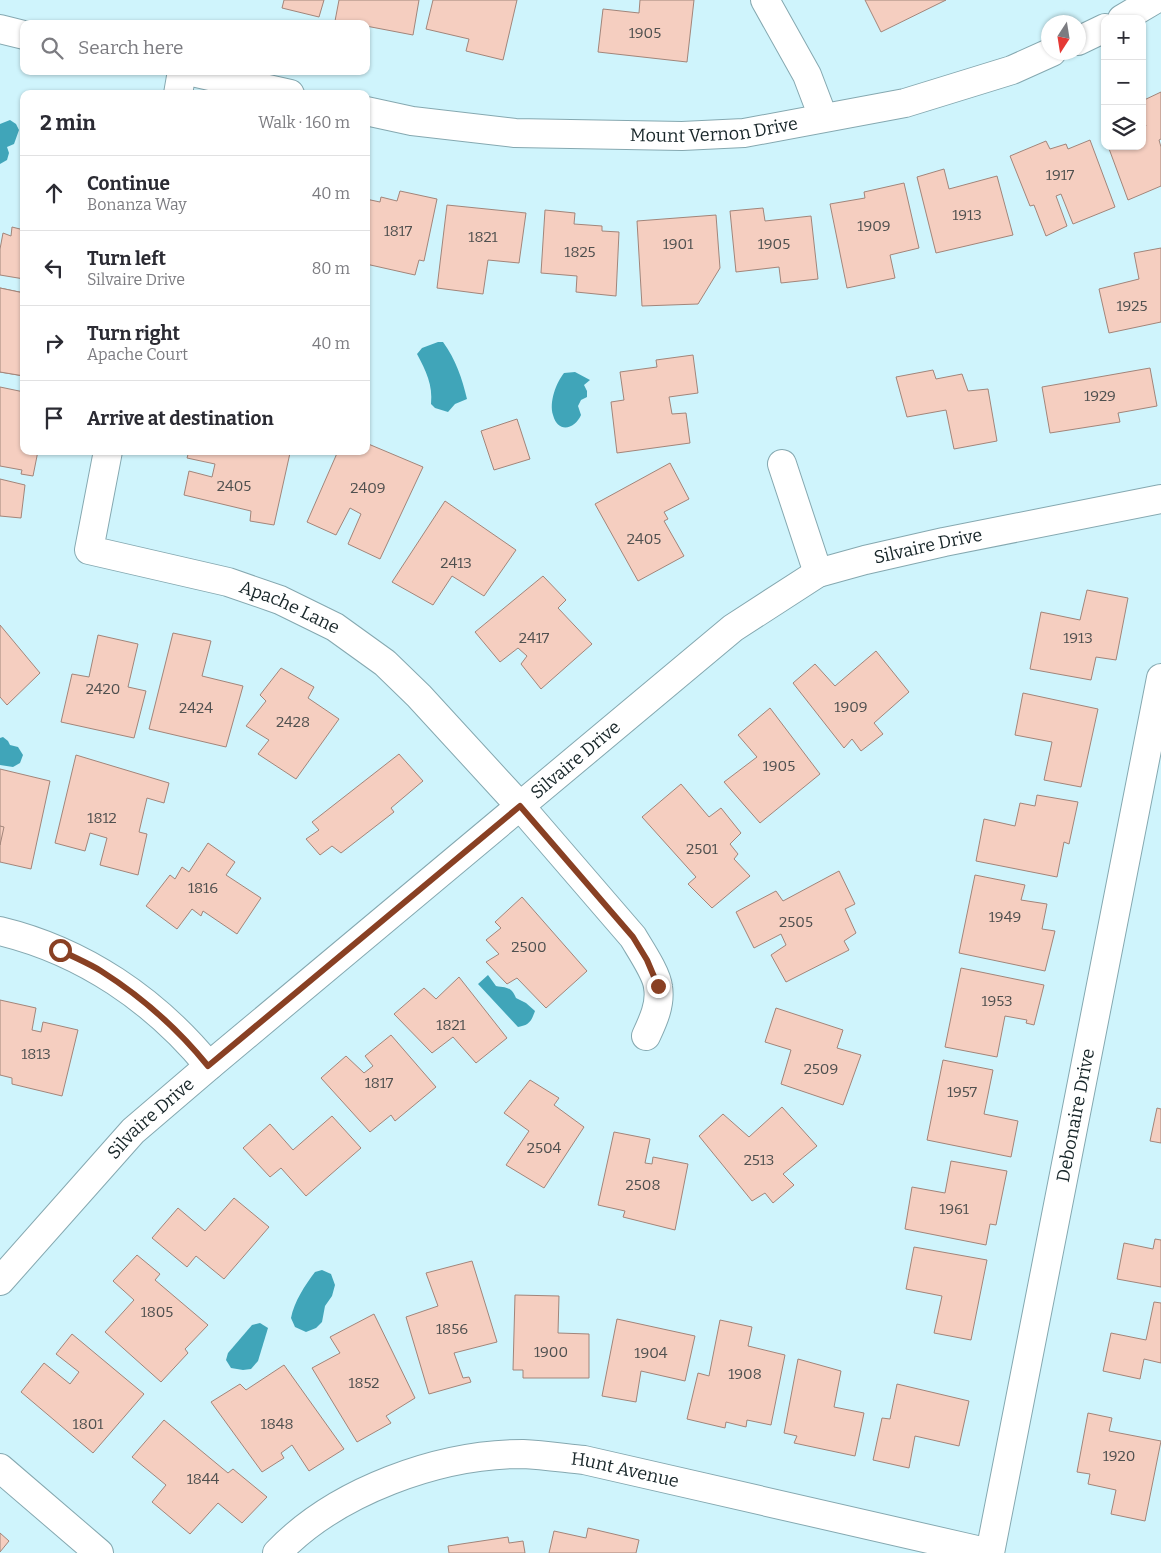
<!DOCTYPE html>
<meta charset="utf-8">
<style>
:root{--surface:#fff;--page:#f7f7f7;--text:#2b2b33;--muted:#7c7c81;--line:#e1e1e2}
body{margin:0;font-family:Bitter,serif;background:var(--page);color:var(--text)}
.controls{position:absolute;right:15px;top:15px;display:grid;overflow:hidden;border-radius:10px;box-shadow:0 1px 4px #0004}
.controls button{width:45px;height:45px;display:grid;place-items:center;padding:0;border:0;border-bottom:1px solid var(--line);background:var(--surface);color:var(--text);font:25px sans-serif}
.compass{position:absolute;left:1041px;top:15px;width:45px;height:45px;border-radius:50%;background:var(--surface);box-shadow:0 1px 4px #0004;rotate:192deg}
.stop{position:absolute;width:15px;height:15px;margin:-11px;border:4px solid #894023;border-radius:50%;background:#fff}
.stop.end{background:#894023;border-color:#fff;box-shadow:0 1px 5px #0008}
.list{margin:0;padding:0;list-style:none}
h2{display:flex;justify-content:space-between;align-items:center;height:65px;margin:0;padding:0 20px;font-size:21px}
h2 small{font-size:16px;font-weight:400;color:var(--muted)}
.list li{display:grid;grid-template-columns:32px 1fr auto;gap:15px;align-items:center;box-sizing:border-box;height:75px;padding:0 20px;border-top:1px solid var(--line)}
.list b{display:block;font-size:19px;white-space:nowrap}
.list p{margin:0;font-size:16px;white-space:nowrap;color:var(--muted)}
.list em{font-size:16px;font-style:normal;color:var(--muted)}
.icon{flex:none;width:28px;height:28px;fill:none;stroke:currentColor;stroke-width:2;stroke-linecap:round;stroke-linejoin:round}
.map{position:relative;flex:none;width:1161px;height:1553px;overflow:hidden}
.search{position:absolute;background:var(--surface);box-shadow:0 1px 4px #0004;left:20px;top:20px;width:350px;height:55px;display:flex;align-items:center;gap:12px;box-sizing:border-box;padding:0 18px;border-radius:10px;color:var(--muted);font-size:19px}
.panel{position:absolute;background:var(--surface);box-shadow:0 1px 4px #0004;left:20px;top:90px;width:350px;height:365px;border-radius:10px}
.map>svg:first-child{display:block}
.water{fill:#40a5b9}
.building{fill:#f5cec0;stroke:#a2857a}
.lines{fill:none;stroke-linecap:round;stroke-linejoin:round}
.street-casing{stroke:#85a8b0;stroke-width:30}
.street{stroke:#fff;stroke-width:28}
.route{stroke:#894023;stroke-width:6}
.labels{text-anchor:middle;stroke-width:4;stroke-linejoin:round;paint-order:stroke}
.number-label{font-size:15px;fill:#4f504f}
.street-label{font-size:18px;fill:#182629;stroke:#fff}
</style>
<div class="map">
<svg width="1161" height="1553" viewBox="0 0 1161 1553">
<rect width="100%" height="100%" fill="#cff4fc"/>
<!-- water -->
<g class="water">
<path d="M10,120L16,124L19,130L14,144L7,147L9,153L7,160L0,164V124Z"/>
<path d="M438,342H443C456,360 462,378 467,399L455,404L448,412L435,408L431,404C433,385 426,371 417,354L422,348Z"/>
<path d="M575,372L590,380L584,385L587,391V397L581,400L578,406L581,415C575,429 558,434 553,415C549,402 556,383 564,373Z"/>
<path d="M3,737L8,741L10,745L18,747L23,755L20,763L13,767L0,765V738Z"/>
<path d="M488,975L496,986C508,988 511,987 516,998L526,1003L535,1011C531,1022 529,1025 518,1027L478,984Z"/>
<path d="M322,1270L331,1274L335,1285L332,1296L325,1306L322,1322L316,1328L306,1332L295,1327L291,1318C294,1302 305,1285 315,1272Z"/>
<path d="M260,1323L268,1328L258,1361L251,1369L243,1370L231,1368L226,1360L228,1353L252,1325Z"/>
</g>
<!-- building -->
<g class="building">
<path d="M284,0H324L319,17L282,8Z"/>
<path d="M339,0H419L413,35L366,26V24H352L335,21Z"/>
<path d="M433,0H517L503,60L466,51L469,39L426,29Z"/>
<path d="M640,0H694L687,62L598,52L603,9L639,13Z"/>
<path d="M865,0H946L881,32Z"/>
<path d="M1161,92V139L1159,140L1161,147V186L1128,200L1108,146H1142V128L1146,126L1142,117V101Z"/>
<path d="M1090,140L1115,207L1073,224L1061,194L1056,196L1067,226L1046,236L1034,205L1030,206L1010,156L1046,141L1050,149L1066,144L1068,149Z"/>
<path d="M944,169L949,189L997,176L1013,235L936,253L917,177Z"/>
<path d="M904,183L919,248L890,255L895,278L847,288L830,204L865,198L864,192Z"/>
<path d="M400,191L437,199L424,261L419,260L415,275L366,264V199L380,202L381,197L397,201Z"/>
<path d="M447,205L526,213L519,263L488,260L483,294L437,288Z"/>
<path d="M763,208L765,221L811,216L818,279L781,283L779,267L736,272L730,211Z"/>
<path d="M545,210L575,213L574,224L602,226V231L619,232L616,296L576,292L577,276L541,273Z"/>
<path d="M716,215L720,268L698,304L642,306L637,221Z"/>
<path d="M12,227L24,230L22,238H24V279L0,275V249L3,233L11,236Z"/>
<path d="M1161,248V322L1109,333L1099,289L1139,279L1134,253Z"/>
<path d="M0,288L24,293V376L0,372Z"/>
<path d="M0,288L24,293V376L0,372Z"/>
<path d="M693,355L698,393L669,397L672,414L686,413L690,443L617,453L611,402L624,400L620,372L657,367L656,360Z"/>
<path d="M1150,368L1157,406L1118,413L1120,422L1050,433L1042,387Z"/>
<path d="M933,370L936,379L962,374L968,391L988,389L997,441L954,449L946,410L907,417L896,377Z"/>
<path d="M0,387L24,392V451H38L33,476L21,474L22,470L0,466Z"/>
<path d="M517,419L530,459L494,470L481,431Z"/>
<path d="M366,443L423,467L380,559L348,544L361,514L350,508L336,535L307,522L338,451H366Z"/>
<path d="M189,451H280L290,453L274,525L250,521L251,511L184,495L189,471L212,477L215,464L187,458Z"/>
<path d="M670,463L689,499L664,512L668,519L664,521L684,556L638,581L595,504Z"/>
<path d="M0,479L25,485L21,518L0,516Z"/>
<path d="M445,501L516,550L484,596L452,576L433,605L392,582Z"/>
<path d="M543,576L566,600L558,608L592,644L541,689L521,664L527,656L518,648L500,662L475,632Z"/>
<path d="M1087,590L1128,598L1116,660L1096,657L1091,680L1030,669L1041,612L1080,620Z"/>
<path d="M0,625L40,673L7,705L0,697Z"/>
<path d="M173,633L211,641L202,676L243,686L226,747L149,729Z"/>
<path d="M98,635L138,644L128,687L146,691L134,738L61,722L72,674L89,677Z"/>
<path d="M876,651L909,692L874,723L883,734L861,751L852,739L844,748L793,683L815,664L835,686Z"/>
<path d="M281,668L314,687L308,698L339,719L296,779L258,754L269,740L246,726L266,701L260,695Z"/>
<path d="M1023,693L1098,709L1081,787L1044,780L1052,742L1015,735Z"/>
<path d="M770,708L820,774L760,823L724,782L757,757L738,735Z"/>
<path d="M399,754L423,781L391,808L394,812L341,853L332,846L320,855L306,839L319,830L312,822Z"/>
<path d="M76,755L169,783L164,803L147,798L139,832L147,834L138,875L100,865L107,838L90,833L85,851L55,843Z"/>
<path d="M0,769L50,781L31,869L0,862Z"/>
<path d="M681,784L709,817L721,808L741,833L730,844L738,854L734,859L750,876L712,908L688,884L696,877L642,817Z"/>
<path d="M1037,795L1078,802L1069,844L1064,842L1057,877L976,861L984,819L1015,826L1020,803L1035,806Z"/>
<path d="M0,826L4,827L0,845Z"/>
<path d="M208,843L235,862L226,875L261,898L237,934L203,911L201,916L192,909L177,929L146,906L170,875L175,879L182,867L189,872Z"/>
<path d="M839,871L855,904L845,909L856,933L844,941L849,950L786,982L771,955L786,945L781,934L754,948L736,912L776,891L783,901Z"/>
<path d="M975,875L1025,885L1021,900L1047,904L1042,929L1055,931L1045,971L959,953Z"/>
<path d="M522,897L587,971L546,1008L517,978L507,984L486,962L499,954L486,940L501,928L495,922Z"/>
<path d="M961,968L1044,985L1034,1025L1026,1023L1027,1020L1005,1016L997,1057L945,1047Z"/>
<path d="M459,977L507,1038L476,1063L453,1037L432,1053L394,1014L424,988L436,999Z"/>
<path d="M0,1000L36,1008L32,1030L41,1032L43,1022L78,1030L62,1096L12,1084V1078L0,1075Z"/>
<path d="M776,1008L843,1030L837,1048L861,1055L843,1105L781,1084L791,1050L765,1042Z"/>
<path d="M391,1035L436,1087L395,1121L391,1115L370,1132L321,1078L346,1056L364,1073L373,1066L365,1056Z"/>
<path d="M943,1060L993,1070L984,1114L1018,1121L1011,1157L927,1140Z"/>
<path d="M530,1080L559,1098L554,1105L584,1127L544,1188L506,1165L529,1131L504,1113Z"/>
<path d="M782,1107L817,1146L783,1174L794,1185L773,1203L765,1193L752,1201L699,1136L723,1114L749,1137Z"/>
<path d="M1157,1108L1161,1109V1143L1150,1141Z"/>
<path d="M332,1116L361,1148L306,1196L281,1168L270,1177L243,1148L270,1124L293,1150Z"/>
<path d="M614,1132L650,1139L645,1163L652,1164L653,1157L688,1164L675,1230L623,1217L625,1211L598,1205Z"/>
<path d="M951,1161L1007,1171L996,1225L990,1224L986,1245L905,1229L912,1187L945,1193Z"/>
<path d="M234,1198L269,1227L224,1279L196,1256L187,1267L152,1238L178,1208L205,1231Z"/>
<path d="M1155,1239L1161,1240V1287L1117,1279L1124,1243L1153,1249Z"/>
<path d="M914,1247L987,1260L971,1340L934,1333L942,1296L906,1289Z"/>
<path d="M137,1255L160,1274L155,1280L208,1325L185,1349L188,1353L161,1382L105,1332L134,1300L113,1281Z"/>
<path d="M472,1261L497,1342L454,1353L463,1378L469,1377L471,1382L429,1394L406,1317L438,1306L426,1273Z"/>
<path d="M515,1295L559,1296L558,1333L589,1334V1378H523V1370H513Z"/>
<path d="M1154,1302L1161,1303V1363L1144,1359L1140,1379L1103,1371L1111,1333L1146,1340Z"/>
<path d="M374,1314L415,1398L386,1416L391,1423L357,1442L312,1368L340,1353L330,1337Z"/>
<path d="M617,1319L695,1336L685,1381L641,1371L636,1402L602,1396Z"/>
<path d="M720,1320L752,1327L748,1346L785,1355L771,1425L747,1420L746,1427L726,1422L725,1428L687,1419L698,1373L709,1376Z"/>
<path d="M72,1334L144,1394L93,1453L21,1392L44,1363L70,1384L79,1372L56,1354Z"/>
<path d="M798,1359L841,1371L834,1407L864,1413L855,1456L794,1443L797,1436L784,1433Z"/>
<path d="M284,1365L344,1449L309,1471L292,1445L281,1453L284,1458L262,1472L211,1402L240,1384L246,1390Z"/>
<path d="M897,1384L969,1401L959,1446L915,1436L909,1468L873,1460L882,1418L890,1419Z"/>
<path d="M1088,1413L1112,1418L1109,1431L1161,1441L1145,1521L1111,1514L1116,1490L1088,1484L1090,1474L1077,1472Z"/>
<path d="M164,1420L228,1473L233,1469L267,1497L242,1523L218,1503L190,1534L152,1502L166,1485L132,1457Z"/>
<path d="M588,1528L639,1540L636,1553H549L554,1531L586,1538Z"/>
<path d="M0,1533L9,1541L0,1552Z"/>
<path d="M508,1537L509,1543L523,1541L525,1553H449L448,1546Z"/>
</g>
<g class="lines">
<!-- street casing -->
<g class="street-casing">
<g id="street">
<path d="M765,0L807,75L823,117"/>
<path d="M1122,19L1154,0"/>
<path d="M0,29L24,35"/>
<path d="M1078,41L1105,28"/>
<path d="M188,71L290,94"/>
<path d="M178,94L182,71"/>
<path id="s1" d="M366,111L412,121L515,133L682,136L744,133L905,103L1012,70L1052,52"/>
<path id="s2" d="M108,451L89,550L228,582L280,600L335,627L385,663L419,696L520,806L633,937C640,949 657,974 658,987C661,1004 653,1021 646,1036"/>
<path d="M782,464L818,573"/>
<path d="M0,931C83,951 155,1000 209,1066"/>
<path id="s3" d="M0,1281L133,1131L209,1066L733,628L818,573L865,560L944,542L1161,499"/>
<path d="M0,1468L99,1553"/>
<path id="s4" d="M277,1553C336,1491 439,1454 523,1454C543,1455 564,1458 584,1460L990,1553"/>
<path id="s5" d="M990,1553L1161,678"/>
</g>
</g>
<!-- street -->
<use href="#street" class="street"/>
</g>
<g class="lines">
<!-- route -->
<path class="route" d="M60,950C73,957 88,963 101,971C142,997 178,1029 208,1066L520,806L633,937L647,960L658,986"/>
</g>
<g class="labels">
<!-- number labels -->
<g class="number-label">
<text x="645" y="38">1905</text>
<text x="1060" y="180">1917</text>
<text x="967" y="220">1913</text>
<text x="874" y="231">1909</text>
<text x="398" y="236">1817</text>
<text x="483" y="242">1821</text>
<text x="678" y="249">1901</text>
<text x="774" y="249">1905</text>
<text x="580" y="257">1825</text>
<text x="1132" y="311">1925</text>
<text x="1100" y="401">1929</text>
<text x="234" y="491">2405</text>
<text x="368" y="493">2409</text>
<text x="644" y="544">2405</text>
<text x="456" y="568">2413</text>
<text x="534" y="643">2417</text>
<text x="1078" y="643">1913</text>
<text x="103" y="694">2420</text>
<text x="851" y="712">1909</text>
<text x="196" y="713">2424</text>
<text x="293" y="727">2428</text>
<text x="779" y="771">1905</text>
<text x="102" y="823">1812</text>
<text x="702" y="854">2501</text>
<text x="203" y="893">1816</text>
<text x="1005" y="922">1949</text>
<text x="796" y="927">2505</text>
<text x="529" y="952">2500</text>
<text x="997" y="1006">1953</text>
<text x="451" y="1030">1821</text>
<text x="36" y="1059">1813</text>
<text x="821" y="1074">2509</text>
<text x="379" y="1088">1817</text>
<text x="962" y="1097">1957</text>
<text x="544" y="1153">2504</text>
<text x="759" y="1165">2513</text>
<text x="643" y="1190">2508</text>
<text x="954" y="1214">1961</text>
<text x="157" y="1317">1805</text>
<text x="452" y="1334">1856</text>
<text x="551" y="1357">1900</text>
<text x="651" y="1358">1904</text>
<text x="745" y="1379">1908</text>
<text x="364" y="1388">1852</text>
<text x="88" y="1429">1801</text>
<text x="277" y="1429">1848</text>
<text x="1119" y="1461">1920</text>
<text x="203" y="1484">1844</text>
</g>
<!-- street labels -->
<g class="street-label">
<text dy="6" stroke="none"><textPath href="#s1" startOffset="350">Mount Vernon Drive</textPath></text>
<text dy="6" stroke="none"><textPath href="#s3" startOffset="1198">Silvaire Drive</textPath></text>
<text dy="6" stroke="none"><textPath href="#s2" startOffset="310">Apache Lane</textPath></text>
<text dy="6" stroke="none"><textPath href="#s3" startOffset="778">Silvaire Drive</textPath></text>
<text dy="6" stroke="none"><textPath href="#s5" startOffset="446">Debonaire Drive</textPath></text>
<text dy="6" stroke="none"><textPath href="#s3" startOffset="222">Silvaire Drive</textPath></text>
<text dy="6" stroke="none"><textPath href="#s4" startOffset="375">Hunt Avenue</textPath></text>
</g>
</g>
</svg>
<div class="controls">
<button>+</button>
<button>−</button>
<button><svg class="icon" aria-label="layers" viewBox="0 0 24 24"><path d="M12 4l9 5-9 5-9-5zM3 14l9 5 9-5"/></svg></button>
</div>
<svg class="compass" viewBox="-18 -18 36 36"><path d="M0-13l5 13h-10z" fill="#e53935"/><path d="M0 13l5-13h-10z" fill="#7c7c81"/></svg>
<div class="stop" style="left:60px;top:950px"></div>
<div class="stop end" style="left:658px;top:986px"></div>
<div class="search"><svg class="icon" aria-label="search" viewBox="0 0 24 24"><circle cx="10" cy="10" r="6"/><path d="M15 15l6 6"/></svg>Search here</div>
<section class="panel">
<h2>2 min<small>Walk · 160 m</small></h2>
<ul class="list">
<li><svg class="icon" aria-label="ahead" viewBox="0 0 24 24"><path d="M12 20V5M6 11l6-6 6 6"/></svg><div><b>Continue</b><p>Bonanza Way</p></div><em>40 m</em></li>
<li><svg class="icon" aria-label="left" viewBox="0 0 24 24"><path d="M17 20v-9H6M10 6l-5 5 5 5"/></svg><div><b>Turn left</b><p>Silvaire Drive</p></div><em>80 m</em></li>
<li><svg class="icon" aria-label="right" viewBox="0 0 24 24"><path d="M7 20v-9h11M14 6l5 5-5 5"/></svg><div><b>Turn right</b><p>Apache Court</p></div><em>40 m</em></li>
<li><svg class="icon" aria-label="arrive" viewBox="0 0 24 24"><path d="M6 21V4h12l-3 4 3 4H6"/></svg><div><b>Arrive at destination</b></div></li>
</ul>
</section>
</div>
